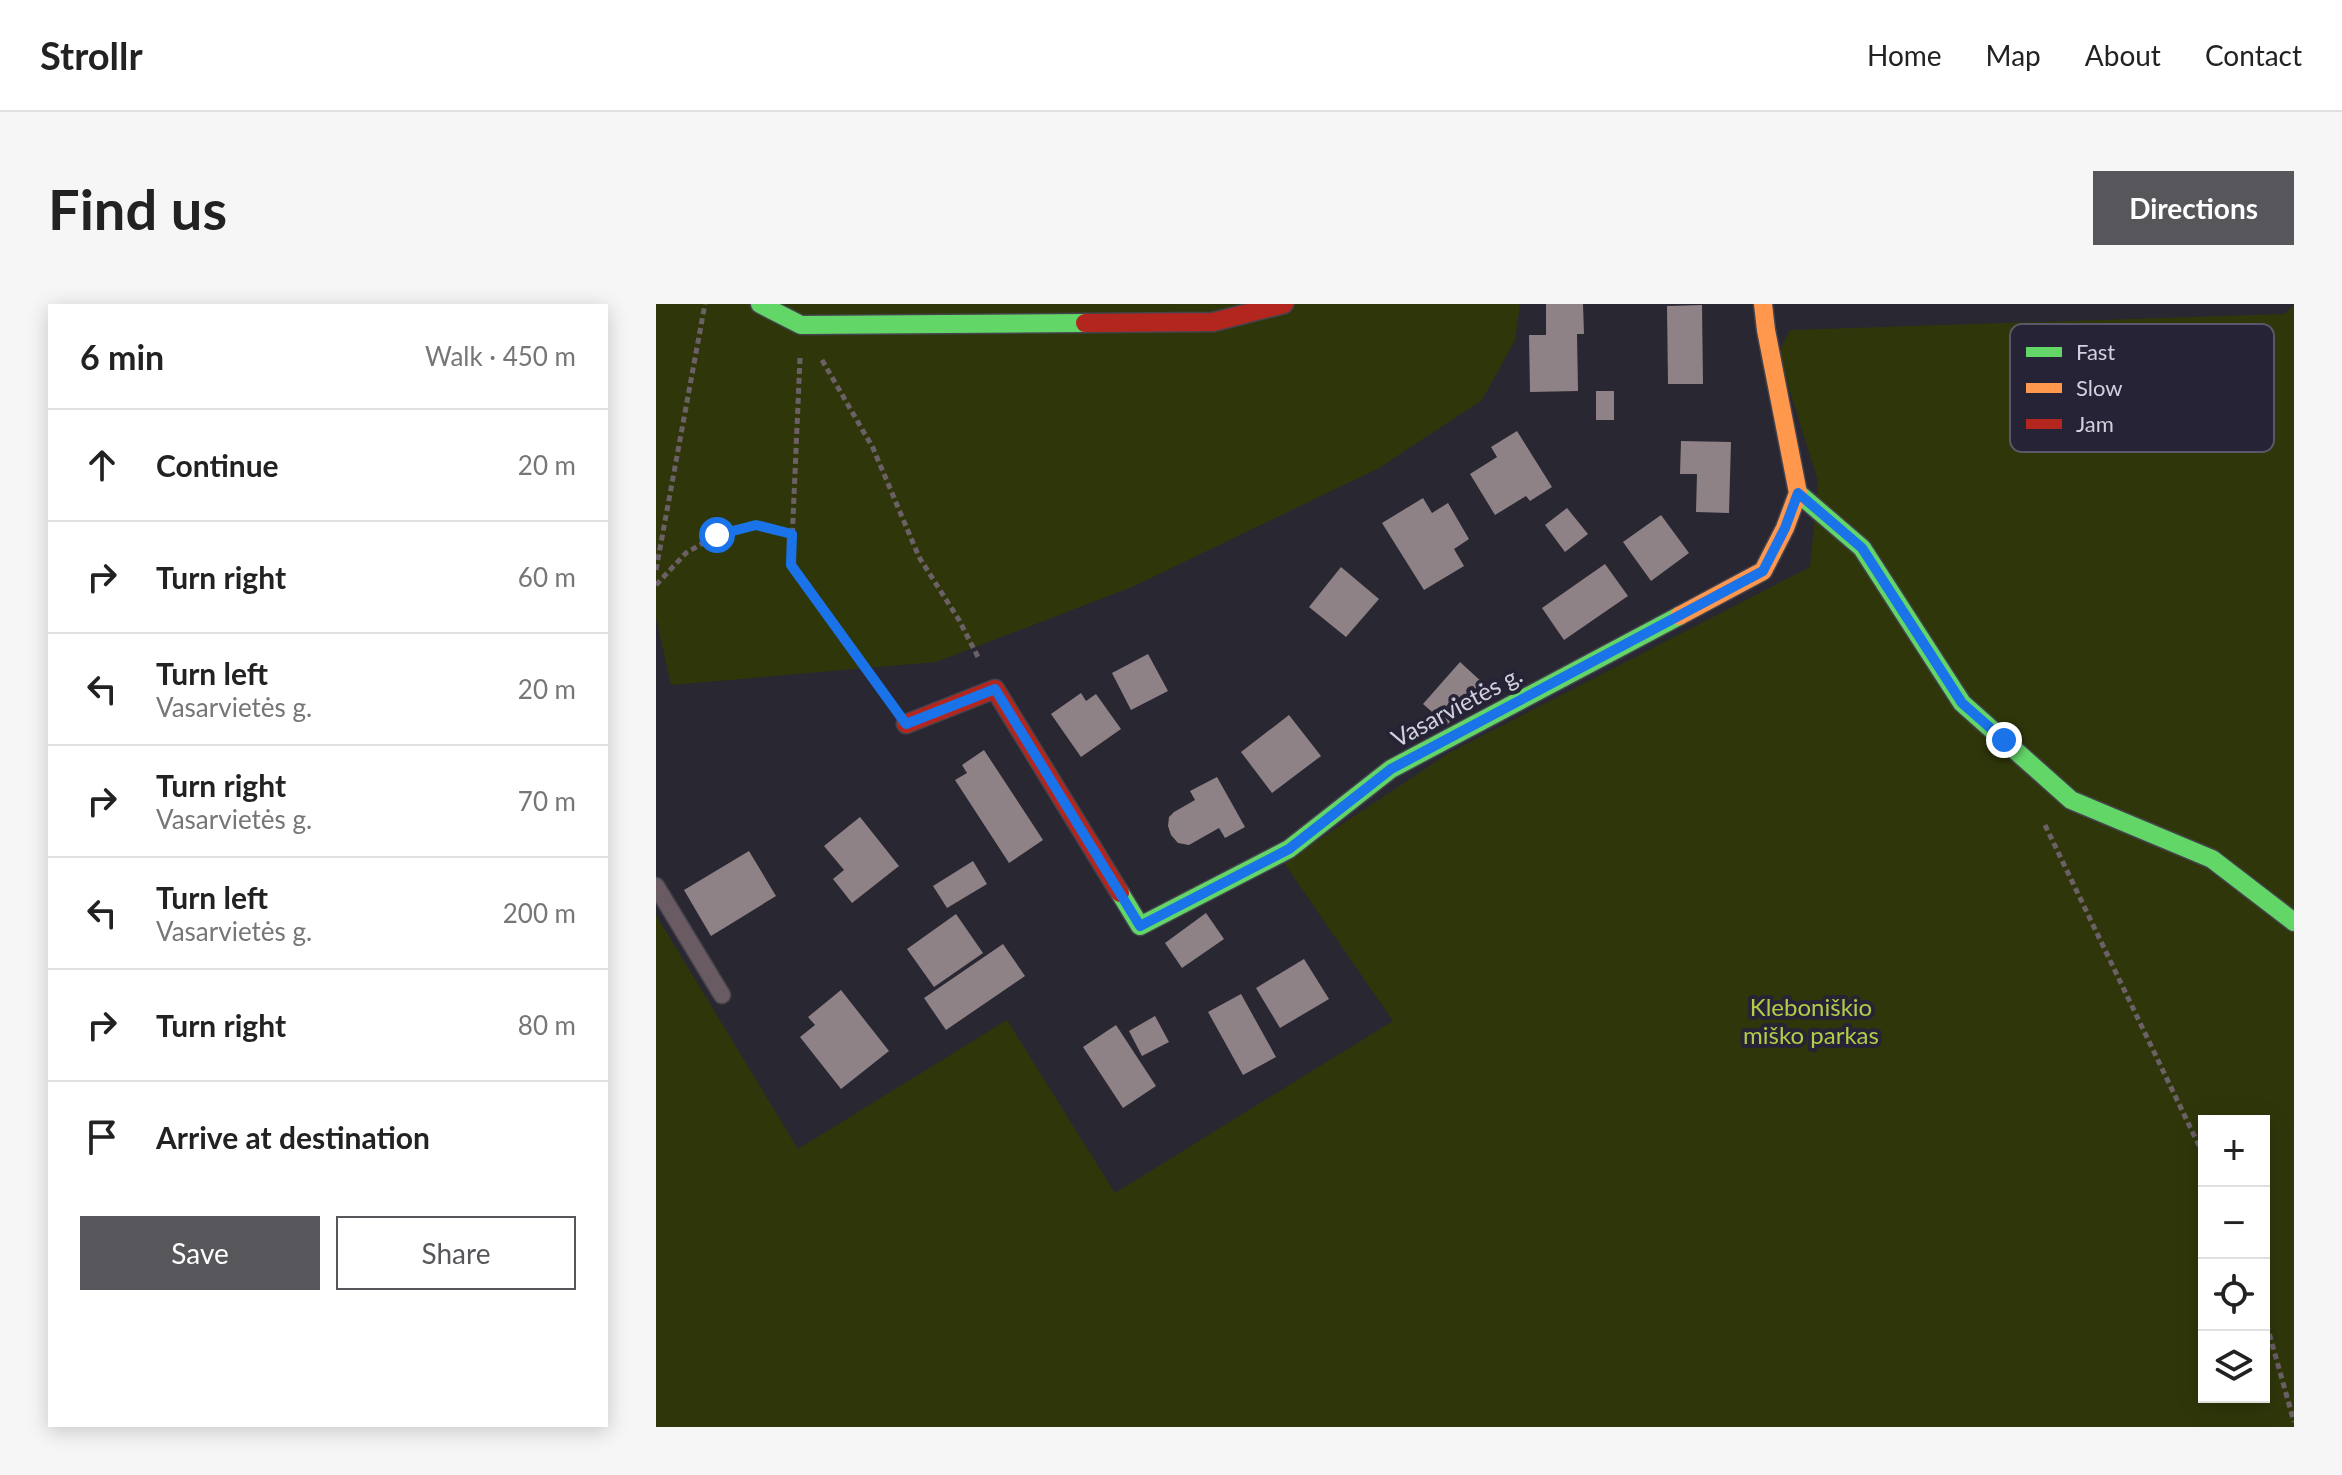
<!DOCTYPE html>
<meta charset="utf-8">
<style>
:root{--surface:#fff;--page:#f6f6f6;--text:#222;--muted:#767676;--line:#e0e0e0;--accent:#56565b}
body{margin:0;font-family:Lato,sans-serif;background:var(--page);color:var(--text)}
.controls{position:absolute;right:24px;bottom:24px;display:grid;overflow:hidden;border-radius:0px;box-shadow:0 4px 20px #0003}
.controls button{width:72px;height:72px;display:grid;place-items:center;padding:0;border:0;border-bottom:2px solid var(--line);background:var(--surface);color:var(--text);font:40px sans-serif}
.stop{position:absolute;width:24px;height:24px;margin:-18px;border:6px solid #1a73e8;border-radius:50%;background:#fff}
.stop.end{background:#1a73e8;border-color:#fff;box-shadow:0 2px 8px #0008}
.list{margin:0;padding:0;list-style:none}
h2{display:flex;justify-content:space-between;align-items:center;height:104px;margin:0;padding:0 32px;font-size:34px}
h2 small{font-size:26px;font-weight:400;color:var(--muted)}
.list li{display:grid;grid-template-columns:52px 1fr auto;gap:24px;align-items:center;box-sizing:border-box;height:112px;padding:0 32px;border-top:2px solid var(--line)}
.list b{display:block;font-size:30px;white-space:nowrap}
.list p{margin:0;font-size:26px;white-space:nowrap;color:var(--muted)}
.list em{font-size:26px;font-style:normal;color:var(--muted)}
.actions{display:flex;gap:16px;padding:24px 32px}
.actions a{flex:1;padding:18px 0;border:2px solid var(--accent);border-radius:0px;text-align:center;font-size:28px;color:var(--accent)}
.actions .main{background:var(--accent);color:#fff}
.icon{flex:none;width:44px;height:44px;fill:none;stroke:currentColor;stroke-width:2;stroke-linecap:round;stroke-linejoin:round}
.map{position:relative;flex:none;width:1638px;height:1123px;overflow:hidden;border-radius:0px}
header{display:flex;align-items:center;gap:48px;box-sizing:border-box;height:112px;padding:0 40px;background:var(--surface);border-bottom:2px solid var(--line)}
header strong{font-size:38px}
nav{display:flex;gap:44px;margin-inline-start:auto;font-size:28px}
.intro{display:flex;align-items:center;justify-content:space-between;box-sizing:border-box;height:192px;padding:0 48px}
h1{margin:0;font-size:56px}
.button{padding:20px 36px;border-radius:0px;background:var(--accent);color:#fff;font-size:28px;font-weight:700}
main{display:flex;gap:48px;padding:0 48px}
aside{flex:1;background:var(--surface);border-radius:0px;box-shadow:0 4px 20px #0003}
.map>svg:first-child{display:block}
.green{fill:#2f370a;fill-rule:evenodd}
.building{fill:#8f8287}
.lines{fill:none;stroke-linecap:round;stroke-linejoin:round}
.lane-casing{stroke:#45434c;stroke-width:19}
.fast-casing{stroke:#45434c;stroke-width:21}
.slow-casing{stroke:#45434c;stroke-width:21}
.jam-casing{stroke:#45434c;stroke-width:21}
.path{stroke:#6c6067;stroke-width:5;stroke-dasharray:6 4;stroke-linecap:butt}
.lane{stroke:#6a5a62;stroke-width:16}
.fast{stroke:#63d668;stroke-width:18}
.slow{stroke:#ff974d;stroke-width:18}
.jam{stroke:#b3261e;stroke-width:18}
.route{stroke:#1a73e8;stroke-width:10}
.labels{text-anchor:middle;stroke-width:8;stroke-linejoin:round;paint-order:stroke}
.street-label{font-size:24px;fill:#d1d0dc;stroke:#262336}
.park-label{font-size:24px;fill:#b2cc47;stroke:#262336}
.key{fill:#262336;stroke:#595768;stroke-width:2}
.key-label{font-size:22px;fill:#d1d0dc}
</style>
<header>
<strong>Strollr</strong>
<nav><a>Home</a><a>Map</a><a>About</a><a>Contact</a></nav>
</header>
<div class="intro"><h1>Find us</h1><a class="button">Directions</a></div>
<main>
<aside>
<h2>6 min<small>Walk · 450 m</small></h2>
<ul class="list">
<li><svg class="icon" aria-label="ahead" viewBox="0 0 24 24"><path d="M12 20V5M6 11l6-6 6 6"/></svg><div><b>Continue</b></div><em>20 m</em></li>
<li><svg class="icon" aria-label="right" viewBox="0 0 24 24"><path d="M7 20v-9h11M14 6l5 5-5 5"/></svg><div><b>Turn right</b></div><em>60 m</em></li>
<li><svg class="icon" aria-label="left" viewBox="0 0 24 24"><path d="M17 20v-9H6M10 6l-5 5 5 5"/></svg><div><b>Turn left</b><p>Vasarvietės g.</p></div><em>20 m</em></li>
<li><svg class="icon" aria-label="right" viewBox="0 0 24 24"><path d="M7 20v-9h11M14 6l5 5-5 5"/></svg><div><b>Turn right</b><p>Vasarvietės g.</p></div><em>70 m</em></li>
<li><svg class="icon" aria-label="left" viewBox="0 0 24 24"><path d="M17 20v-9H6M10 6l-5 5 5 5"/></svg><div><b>Turn left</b><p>Vasarvietės g.</p></div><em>200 m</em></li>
<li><svg class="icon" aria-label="right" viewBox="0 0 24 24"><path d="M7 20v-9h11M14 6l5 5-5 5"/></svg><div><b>Turn right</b></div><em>80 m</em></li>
<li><svg class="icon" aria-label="arrive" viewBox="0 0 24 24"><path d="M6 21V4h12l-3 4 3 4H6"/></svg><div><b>Arrive at destination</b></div></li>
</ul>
<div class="actions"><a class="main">Save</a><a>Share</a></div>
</aside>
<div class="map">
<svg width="1638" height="1123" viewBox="0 0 1638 1123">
<rect width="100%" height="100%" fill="#292732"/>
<!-- green -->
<g class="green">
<path d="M0,0H864L859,36L826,96L723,164L476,283L280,358L15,381L0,314Z"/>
<path d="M1638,0V1123H0V611L142,845L351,716L459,889L737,717L628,559L793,449L1154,263L1162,177L1122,49L1134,26L1629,10ZM1548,817H1608V1093H1548Z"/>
</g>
<!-- building -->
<g class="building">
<path d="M890,0H927L928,30H921L922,87L874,88L873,31H890Z"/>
<path d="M1046,1L1047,80H1012L1011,2Z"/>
<rect x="940" y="87" width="18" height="29"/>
<path d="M861,127L896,183L874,197L870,192L839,211L814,170L841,153L835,143Z"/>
<path d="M1025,137L1075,138L1073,209L1040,208L1041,170H1024Z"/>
<path d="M767,194L776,209L792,199L813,235L798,245L808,262L768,286L726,219Z"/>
<path d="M911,204L932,230L909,248L889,221Z"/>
<path d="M1005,211L1033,249L995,277L967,238Z"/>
<path d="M949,260L972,292L908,336L886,304Z"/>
<path d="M685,263L723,295L690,333L653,303Z"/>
<path d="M492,350L512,387L475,406L456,369Z"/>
<path d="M804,358L828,380L791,421L767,400Z"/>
<path d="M425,389L430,397L440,390L465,425L425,453L395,410Z"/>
<path d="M633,411L665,452L616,489L585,448Z"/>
<path d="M328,446L387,536L353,559L299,476L311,469L306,461Z"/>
<path d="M561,473L589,523L569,534L563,524L533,541L522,539L515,531L512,522L513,513L518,508L539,496L534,487Z"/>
<path d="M204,513L243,562L196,599L177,575L188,566L168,542Z"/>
<path d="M93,547L120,592L55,632L28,586Z"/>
<path d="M317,557L331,580L291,604L277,582Z"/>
<path d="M550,609L568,635L526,664L509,639Z"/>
<path d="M300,610L327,649L278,683L251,645Z"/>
<path d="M347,640L369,672L290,726L268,694Z"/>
<path d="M648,655L673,695L624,724L600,684Z"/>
<path d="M185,686L233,747L185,785L144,733L159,721L152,713Z"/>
<path d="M585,690L620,753L587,771L552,708Z"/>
<path d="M499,712L513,738L486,752L473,727Z"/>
<path d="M460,721L500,782L467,804L427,743Z"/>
</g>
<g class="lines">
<!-- lane casing -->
<g class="lane-casing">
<path id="lane" d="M0,582L66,691"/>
</g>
<!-- fast casing -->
<g class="fast-casing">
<g id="fast">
<path d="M104,0L145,21L429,19"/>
<path d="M1142,189L1206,244L1306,399L1415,496L1556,555L1638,618"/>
<path d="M464,589L484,622L633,545L735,465L1023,312"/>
</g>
</g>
<!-- slow casing -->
<g class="slow-casing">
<path id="slow" d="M1023,312L1107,267L1129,224L1142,189L1110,26L1107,0"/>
</g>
<!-- jam casing -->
<g class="jam-casing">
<g id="jam">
<path d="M429,19L557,18L628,0"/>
<path d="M250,420L339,385L464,589"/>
</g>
</g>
<!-- path -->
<g class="path">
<path d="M144,54L135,261L230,392"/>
<path d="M166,56L217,144L263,253L303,316L323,355"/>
<path d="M0,266L49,0"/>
<path d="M0,281L30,249L61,231L100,221L136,230"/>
<path d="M1389,521L1548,852"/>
<path d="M1608,1011L1638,1118"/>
</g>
<!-- lane -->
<use href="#lane" class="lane"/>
<!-- fast -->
<use href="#fast" class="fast"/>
<!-- slow -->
<use href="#slow" class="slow"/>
<!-- jam -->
<use href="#jam" class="jam"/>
</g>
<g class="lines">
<!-- route -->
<path class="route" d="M61,231L100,221L136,230L135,261L250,420L339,385L484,622L633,545L735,465L1107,267L1129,224L1142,189L1206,244L1306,399L1348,436"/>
</g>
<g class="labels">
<!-- street labels -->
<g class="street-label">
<text transform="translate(801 403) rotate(-28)" y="8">Vasarvietės g.</text>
</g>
<!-- park labels -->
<g class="park-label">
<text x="1155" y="712">Kleboniškio<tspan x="1155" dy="28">miško parkas</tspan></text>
</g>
</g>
<!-- legend -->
<rect x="1354" y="20" width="264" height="128" rx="12" class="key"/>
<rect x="1370" y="43" width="36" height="10" fill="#63d668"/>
<rect x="1370" y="79" width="36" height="10" fill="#ff974d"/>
<rect x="1370" y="115" width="36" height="10" fill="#b3261e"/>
<g class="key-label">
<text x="1420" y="56">Fast</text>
<text x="1420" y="92">Slow</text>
<text x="1420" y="128">Jam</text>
</g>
</svg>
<div class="controls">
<button>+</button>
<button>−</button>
<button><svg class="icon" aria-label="locate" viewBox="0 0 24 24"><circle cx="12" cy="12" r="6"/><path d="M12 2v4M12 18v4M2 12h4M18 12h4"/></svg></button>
<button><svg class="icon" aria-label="layers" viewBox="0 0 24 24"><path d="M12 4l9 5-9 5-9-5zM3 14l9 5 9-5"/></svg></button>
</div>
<div class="stop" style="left:61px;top:231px"></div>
<div class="stop end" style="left:1348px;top:436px"></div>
</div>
</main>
